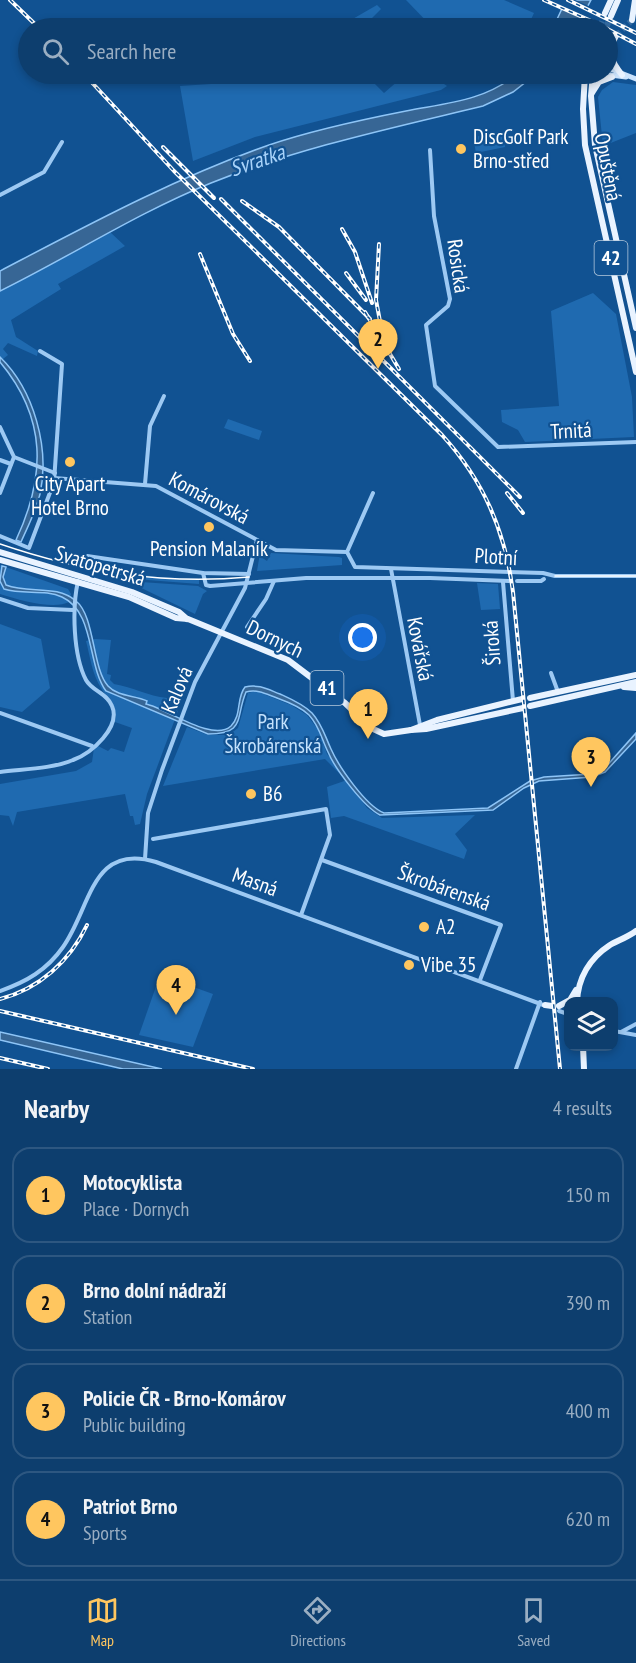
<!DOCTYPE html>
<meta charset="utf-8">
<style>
:root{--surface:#0d3e6e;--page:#1b4976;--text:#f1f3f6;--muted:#9aaec2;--line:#2d5781;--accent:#ffc65f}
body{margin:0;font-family:"PT Sans Narrow",sans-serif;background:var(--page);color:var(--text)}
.controls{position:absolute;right:18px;bottom:18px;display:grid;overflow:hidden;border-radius:12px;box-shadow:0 3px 9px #0003}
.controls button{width:54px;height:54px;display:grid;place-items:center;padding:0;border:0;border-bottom:2px solid var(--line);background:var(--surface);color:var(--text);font:30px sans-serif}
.you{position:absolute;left:363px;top:638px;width:21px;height:21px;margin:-15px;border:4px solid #fff;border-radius:50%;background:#1a73e8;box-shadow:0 0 0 9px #1a73e833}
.badge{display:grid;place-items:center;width:39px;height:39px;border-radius:50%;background:var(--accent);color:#111;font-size:20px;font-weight:700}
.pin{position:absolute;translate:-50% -50px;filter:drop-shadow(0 2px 3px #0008)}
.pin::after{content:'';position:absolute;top:32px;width:21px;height:18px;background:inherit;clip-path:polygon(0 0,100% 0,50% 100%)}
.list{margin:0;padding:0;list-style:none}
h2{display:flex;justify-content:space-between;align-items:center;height:78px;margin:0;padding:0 24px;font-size:26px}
h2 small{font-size:20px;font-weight:400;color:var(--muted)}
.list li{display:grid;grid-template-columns:39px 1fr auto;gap:18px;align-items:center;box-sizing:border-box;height:96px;margin:0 12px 12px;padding:0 12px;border:2px solid var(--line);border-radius:18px}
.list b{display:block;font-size:22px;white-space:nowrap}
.list p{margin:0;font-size:20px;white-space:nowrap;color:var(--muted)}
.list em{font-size:20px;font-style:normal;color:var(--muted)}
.icon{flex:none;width:33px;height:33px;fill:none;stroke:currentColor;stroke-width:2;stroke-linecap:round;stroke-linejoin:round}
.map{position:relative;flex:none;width:636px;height:1069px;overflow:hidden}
.search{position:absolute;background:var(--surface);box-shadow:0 3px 9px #0003;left:18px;right:18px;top:18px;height:66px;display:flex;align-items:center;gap:15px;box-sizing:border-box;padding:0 21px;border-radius:33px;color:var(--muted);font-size:22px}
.sheet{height:510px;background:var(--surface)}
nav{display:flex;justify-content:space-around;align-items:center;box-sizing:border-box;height:84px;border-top:2px solid var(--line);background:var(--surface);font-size:16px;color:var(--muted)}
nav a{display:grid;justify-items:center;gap:3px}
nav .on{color:var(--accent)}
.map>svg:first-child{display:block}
.green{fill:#1f6ab0}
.water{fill:#376695;stroke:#8ec5f7;stroke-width:1.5}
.pier{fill:#115292}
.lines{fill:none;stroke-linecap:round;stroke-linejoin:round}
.primary-tunnel{stroke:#356ca2;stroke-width:6;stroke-dasharray:6 3;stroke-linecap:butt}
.minor{stroke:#9dc9f3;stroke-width:4}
.secondary{stroke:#cce4fd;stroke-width:5}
.primary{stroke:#e9f3ff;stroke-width:6}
.tram{stroke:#fff;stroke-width:1.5}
.rail-casing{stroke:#fff;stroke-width:4}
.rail{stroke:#115292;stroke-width:1.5;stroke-dasharray:4.5;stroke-linecap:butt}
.poi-dot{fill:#ffc65f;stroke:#115292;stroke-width:2}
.labels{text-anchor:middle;stroke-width:4.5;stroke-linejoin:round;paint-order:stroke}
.shield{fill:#115292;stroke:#b8cbde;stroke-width:1.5}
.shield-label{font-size:20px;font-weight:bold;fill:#fff}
.poi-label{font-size:21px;fill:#fff;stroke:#115292;text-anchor:start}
.street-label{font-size:21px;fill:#fff;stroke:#115292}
.park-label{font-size:21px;fill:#c4e2fd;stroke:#115292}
.water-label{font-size:22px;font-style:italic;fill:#a9d3fa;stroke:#115292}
</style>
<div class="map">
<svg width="636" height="1069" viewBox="0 0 636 1069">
<rect width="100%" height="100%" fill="#115292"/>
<!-- green -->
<g class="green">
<path d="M406,0H504L534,13L527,28H433Z"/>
<path d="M377,5L381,9L368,22L374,28H337Z"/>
<path d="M252,74H384L374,83L384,93L406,74H424L425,82H441L447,86L441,90L255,137L193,161L180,86L226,83Z"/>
<path d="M613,82L636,85V133L603,146L598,97L602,90Z"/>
<path d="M503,132L505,147L476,153L473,137Z"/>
<path d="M110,232L125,246L58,284L61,289L11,320L16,337L38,351L37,356L8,343L3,349L8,355L3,359L0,357V291Z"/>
<path d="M593,293L616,314L632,397L634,437L525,442L518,430L502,422L501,410L559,406L551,311Z"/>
<path d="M228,419L262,431L259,440L224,428Z"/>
<path d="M263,551L261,557L267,561L271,553L339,557L342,558V565L257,571L260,553Z"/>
<path d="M0,565L68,589L71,594L69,602C54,610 19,600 0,594Z"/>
<path d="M123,572L157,577L199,579V584L122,578Z"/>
<path d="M127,581L198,586L207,591L203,594L195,614Z"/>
<path d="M477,583L498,584L500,609L481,610Z"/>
<path d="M0,624L41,639L50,688L22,712L0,707Z"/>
<path d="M95,639L111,640L107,674L111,675L110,680L114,684C133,687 148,696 167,698L166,704L178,711L147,794L140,824L135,825L133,816H130L125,794L17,812L13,826L9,816L0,815V784L76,771L92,762L94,748L98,746L108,751L111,748L124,752L132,728L115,722C118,705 109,701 101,688C92,674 90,656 86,641Z"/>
<path d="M256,691L291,705L307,715L319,731L327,754L342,772L339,773L325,759L163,786L187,727L208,735H229L238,728L248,693Z"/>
<path d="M347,780L367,808L382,818L475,815L455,834L467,850L464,859L344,816L331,818L327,787Z"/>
<path d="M160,975L213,994L193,1047L139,1035Z"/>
</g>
<!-- water -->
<g class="water">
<path d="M566,0H591L576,28H553Z"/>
<path d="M517,74H536L513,92L483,106C392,128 298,148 211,183C137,213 71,256 0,291V271C88,225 175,178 269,145C313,130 360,120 406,111C447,103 484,101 517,74Z"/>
<path d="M0,357C34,390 50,448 40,494C36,511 28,526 21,542L16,540C46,476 47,418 0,362Z"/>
<path d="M2,566L6,567L3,577L6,585C29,594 56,584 76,601C95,616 92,668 108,686C118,697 135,695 147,701L146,704C166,708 213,743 231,726C242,715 236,698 245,687C259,684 267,689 280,694C291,699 303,704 312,713C322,724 325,736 331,749C339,767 366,806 384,813L488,808L530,781L544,777L592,774L603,770L636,733V739L605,772L592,777L539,781L524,788L493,810L380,815C364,807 335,769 328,752C321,738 320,727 309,715C301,707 288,702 277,698C266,694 258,689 246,692C235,718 246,734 208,734L106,691C87,665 95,612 62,597C45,589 23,595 4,589L0,581Z"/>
<path d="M0,1032L162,1069H123L0,1040Z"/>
</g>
<!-- pier -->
<path class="pier" d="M563,0H575L591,7L585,20L559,8Z"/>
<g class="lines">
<!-- primary-tunnel -->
<g class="primary-tunnel">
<path d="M600,27L605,13"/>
<path d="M606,28L611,16"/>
<path d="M616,36L632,20"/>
</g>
<!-- minor -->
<g class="minor">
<path d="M430,150L434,216L450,299L448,306L426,325L435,386L498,447L636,442"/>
<path d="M0,195L44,172L62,142"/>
<path d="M0,427L14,457L55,473"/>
<path d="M0,460L11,464"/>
<path d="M54,478L156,486L276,550L347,552"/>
<path d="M145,484L150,426L164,396"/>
<path d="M0,493L14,457"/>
<path d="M373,493L347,552L355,567L543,573L555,576H636"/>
<path d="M0,536L29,548L54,482L62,364L40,351"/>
<path d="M87,556L203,573L249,574"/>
<path d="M391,569L420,725"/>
<path d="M203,573L206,585L210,586L306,578H430L509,581"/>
<path d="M517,581H541L544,579"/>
<path d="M503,582L513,701"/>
<path d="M0,599L28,608L73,610"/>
<path d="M247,627L266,599L274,581"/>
<path d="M551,673L558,692"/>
<path d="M0,713L92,746"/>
<path d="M0,772C23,769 51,769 73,760C92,753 121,727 112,706C107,693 92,691 86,680C73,655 72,608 78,581"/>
<path d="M153,839L326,809L330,835L301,915"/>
<path d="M145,859L148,813L162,770L195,682L245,588L257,540"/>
<path d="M322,860L501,925L480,980"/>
<path d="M0,991C26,982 47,970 63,947C91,908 91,842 156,862L546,1006"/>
<path d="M559,1011L568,1014"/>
<path d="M614,1031L636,1035"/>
<path d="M621,1032L636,1024"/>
<path d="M516,1069L540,1002"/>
</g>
<!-- secondary -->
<g class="secondary">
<path d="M608,68L636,79"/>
<path d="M603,74L626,77"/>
</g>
<!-- primary -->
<g class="primary">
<path d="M605,13L611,0"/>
<path d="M611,16L618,0"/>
<path d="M632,20L635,0"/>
<path d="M599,28L600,27"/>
<path d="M616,36C606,52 611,61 622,75"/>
<path d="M585,74L583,109L585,145L636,372"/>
<path d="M593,74L591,96L595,145L636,328"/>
<path d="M592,93L599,82L612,77"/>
<path d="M0,552L132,592L179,612L187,619"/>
<path d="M0,560L129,597L176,618L188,619L288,660L345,703L371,728L384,734L411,730L437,720L522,699"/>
<path d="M624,687L636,688"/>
<path d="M530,698L636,675"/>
<path d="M530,706L636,682"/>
<path d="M411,730L426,729L523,708"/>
<path d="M577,1002C578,978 590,958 610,945C619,940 628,937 636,931"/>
<path d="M545,1005L552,1006"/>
<path d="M559,1006L570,1000L576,990"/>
<path d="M583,1046L584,1069"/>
</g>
<!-- tram -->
<g class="tram">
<path d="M0,544C82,572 162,585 249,577"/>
<path d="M555,576H636"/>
</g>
<!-- rail casing -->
<g class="rail-casing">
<g id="rail">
<path d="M10,0L39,28"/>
<path d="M544,0L598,24L636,44"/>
<path d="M568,0L636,33"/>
<path d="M84,74L174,171L442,435C484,481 505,531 513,592L560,1069"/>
<path d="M163,147L214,198"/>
<path d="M221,199L520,497"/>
<path d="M242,201L279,227L370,319"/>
<path d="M342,229L355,252L372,303"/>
<path d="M379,244L376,300L382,332"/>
<path d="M200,254L233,334L250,361"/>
<path d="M346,273L366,300"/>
<path d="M365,312L399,369"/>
<path d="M507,493L523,513"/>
<path d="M0,999C39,989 70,961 87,925"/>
<path d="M0,1011L253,1069"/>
<path d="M0,1058L48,1069"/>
</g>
</g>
<!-- rail -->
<use href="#rail" class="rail"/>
</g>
<!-- markers -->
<g class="poi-dot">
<circle cx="461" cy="149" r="6"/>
<circle cx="70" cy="462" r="6"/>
<circle cx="209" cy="527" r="6"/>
<circle cx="251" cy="794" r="6"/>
<circle cx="424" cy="927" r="6"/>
<circle cx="409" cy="965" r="6"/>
</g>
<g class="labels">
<!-- shield labels -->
<g class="shield">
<rect x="594.5" y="241" width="33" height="34" rx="4.5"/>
<rect x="310.5" y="671" width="33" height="34" rx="4.5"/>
</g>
<g class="shield-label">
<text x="611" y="265">42</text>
<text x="327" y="695">41</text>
</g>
<!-- poi labels -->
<g class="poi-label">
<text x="473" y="144">DiscGolf Park<tspan x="473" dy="24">Brno-střed</tspan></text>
<text x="70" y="491" text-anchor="middle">City Apart<tspan x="70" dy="24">Hotel Brno</tspan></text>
<text x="209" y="556" text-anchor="middle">Pension Malaník</text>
<text x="263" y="801">B6</text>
<text x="436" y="934">A2</text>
<text x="421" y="972">Vibe 35</text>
</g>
<!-- street labels -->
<g class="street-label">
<text transform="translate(608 167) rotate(79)" y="7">Opuštěná</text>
<text transform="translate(458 266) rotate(82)" y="7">Rosická</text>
<text transform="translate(571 431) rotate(-3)" y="7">Trnitá</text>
<text transform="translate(209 498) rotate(28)" y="7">Komárovská</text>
<text transform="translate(496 557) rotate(3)" y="7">Plotní</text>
<text transform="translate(100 566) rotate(17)" y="7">Svatopetrská</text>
<text transform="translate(275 639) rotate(26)" y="7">Dornych</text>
<text transform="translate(492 643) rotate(-94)" y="7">Široká</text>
<text transform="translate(420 649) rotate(79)" y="7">Kovářská</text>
<text transform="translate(177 690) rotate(-67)" y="7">Kalová</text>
<text transform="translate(255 882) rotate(20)" y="7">Masná</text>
<text transform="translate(444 888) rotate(20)" y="7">Škrobárenská</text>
</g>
<!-- park labels -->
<g class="park-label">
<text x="273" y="729">Park<tspan x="273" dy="24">Škrobárenská</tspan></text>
</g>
<!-- water labels -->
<g class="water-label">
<text transform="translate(257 160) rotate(-19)" y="8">Svratka</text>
</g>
</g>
</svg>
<div class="controls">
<button><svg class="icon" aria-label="layers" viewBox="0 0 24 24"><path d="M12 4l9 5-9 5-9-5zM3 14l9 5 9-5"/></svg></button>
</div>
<div class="you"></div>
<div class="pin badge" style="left:368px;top:739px">1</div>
<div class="pin badge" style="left:378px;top:369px">2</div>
<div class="pin badge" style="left:591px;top:787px">3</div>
<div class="pin badge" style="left:176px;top:1015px">4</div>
<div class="search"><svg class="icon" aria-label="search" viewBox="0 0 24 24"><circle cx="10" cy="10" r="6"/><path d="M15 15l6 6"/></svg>Search here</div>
</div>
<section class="sheet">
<h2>Nearby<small>4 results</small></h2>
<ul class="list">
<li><span class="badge">1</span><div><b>Motocyklista</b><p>Place · Dornych</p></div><em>150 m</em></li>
<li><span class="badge">2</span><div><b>Brno dolní nádraží</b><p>Station</p></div><em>390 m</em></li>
<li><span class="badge">3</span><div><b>Policie ČR - Brno-Komárov</b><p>Public building</p></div><em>400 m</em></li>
<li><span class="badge">4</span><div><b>Patriot Brno</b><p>Sports</p></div><em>620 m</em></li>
</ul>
</section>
<nav>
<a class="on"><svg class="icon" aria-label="map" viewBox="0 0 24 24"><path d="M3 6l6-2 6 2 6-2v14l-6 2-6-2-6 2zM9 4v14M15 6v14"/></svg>Map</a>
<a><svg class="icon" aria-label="directions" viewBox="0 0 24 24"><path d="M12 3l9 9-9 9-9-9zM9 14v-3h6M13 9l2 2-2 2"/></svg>Directions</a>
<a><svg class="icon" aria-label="saved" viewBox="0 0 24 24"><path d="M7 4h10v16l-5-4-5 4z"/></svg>Saved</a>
</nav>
